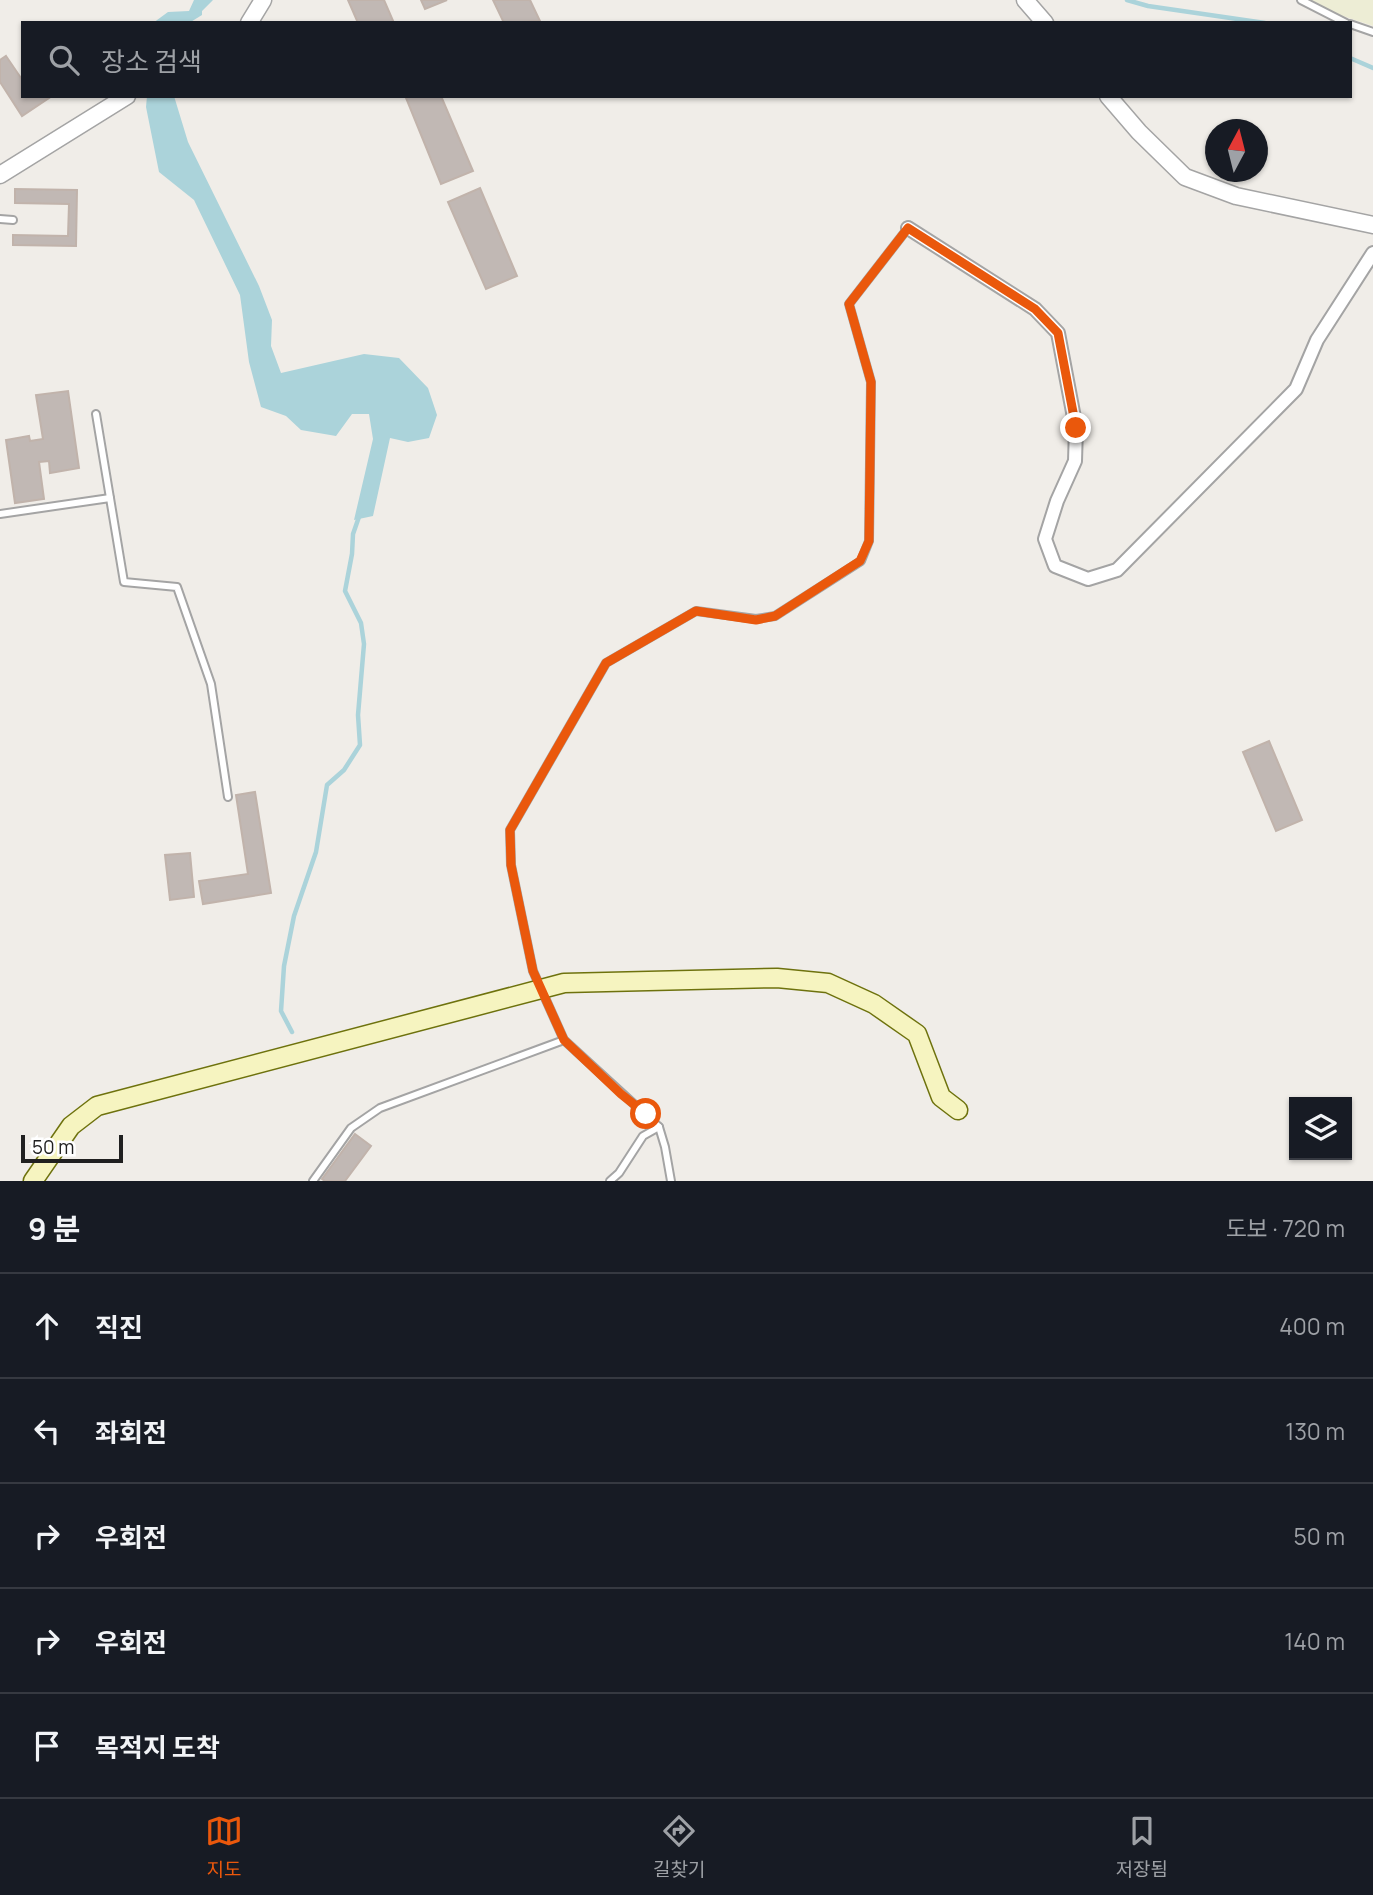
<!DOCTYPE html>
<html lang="ko">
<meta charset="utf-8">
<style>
:root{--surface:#171b24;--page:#20242c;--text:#f1f3f6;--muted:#9ea1a6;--line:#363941;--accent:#ea580c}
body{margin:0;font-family:Manrope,"Noto Sans KR",sans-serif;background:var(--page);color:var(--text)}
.controls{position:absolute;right:21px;bottom:21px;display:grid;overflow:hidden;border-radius:0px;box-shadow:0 2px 5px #0004}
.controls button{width:63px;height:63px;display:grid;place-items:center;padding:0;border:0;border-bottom:2px solid var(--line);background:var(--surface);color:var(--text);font:35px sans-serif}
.compass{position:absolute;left:1205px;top:119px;width:63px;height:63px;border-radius:50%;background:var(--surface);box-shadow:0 2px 5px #0004;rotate:7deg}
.scale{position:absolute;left:21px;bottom:18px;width:102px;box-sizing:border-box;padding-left:7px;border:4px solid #202020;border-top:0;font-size:19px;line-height:24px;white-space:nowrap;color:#202020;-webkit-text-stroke:5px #fff;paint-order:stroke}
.stop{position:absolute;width:21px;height:21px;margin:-16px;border:5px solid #ea580c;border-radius:50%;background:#fff}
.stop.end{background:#ea580c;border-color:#fff;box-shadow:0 2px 7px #0008}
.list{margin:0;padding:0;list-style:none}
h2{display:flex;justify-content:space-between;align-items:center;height:91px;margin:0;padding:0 28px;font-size:30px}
h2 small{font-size:23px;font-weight:400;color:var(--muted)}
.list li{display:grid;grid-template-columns:46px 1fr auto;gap:21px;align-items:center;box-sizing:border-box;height:105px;padding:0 28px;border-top:2px solid var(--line)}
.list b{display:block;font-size:26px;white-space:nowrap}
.list em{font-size:23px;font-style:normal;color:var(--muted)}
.icon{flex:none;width:38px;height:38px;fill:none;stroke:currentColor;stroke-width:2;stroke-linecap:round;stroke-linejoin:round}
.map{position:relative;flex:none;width:1373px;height:1181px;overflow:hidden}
.search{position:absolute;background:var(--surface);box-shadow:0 2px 5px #0004;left:21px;right:21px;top:21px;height:77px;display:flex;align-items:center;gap:18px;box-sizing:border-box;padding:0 24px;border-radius:0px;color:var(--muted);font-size:26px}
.sheet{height:616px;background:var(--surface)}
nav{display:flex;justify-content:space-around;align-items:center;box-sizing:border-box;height:98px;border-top:2px solid var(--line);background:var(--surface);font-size:19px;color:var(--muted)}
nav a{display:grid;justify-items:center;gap:4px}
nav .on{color:var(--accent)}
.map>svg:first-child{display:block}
.farmland{fill:#ededd5}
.water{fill:#abd3da}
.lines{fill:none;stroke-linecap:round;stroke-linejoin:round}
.stream{stroke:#abd3da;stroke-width:4.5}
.building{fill:#c1b8b4;stroke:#c1b3ab;stroke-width:2}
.service-casing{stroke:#a4a4a4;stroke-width:10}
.minor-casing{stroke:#a4a4a4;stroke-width:16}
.tertiary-casing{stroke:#a4a4a4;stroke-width:19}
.secondary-casing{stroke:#6e720d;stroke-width:21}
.service{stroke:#fff;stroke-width:6}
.minor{stroke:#fff;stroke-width:12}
.tertiary{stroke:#fff;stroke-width:16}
.secondary{stroke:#f6f4c0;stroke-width:18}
.route{stroke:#ea580c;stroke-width:9}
</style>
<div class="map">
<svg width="1373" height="1181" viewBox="0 0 1373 1181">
<rect width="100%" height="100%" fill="#f0ede8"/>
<!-- farmland -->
<path class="farmland" d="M1311,0H1373V26L1334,13Z"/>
<!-- water -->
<g class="water">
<path d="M194,0H213L202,11V15L189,23H153L168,12L189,11Z"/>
<path d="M147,96H174L188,142L259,286L272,320L271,346L281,373L364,354L399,358L428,388L437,415L429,438L408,442L390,438L373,516L354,520L373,439L369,414H352L336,436L301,430L286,416L261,407L249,362L240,295L194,200L159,172L146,107Z"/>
</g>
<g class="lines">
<!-- stream -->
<g class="stream">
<path d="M1127,0L1148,6L1265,23"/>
<path d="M1350,58L1373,68"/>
<path d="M292,1032L281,1011L284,966L294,916L316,852L327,785L344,770L360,745L358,715L364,644L361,623L345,591L352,554L353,534L360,514"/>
</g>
</g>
<!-- building -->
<g class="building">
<path d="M348,0H384L394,23H358Z"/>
<path d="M421,0H447L425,9Z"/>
<path d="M493,0H530L540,21L504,23Z"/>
<path d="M6,56L23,81V96H52L22,116L0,82V60Z"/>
<path d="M409,96H441L473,171L441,184L406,98Z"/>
<path d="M480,188L517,276L486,289L448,202Z"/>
<path d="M15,189L77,190L76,246L13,245V235L68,236L69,204L15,203Z"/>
<path d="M68,391L79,468L50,473L49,461L39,462L44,499L15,503L6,440L29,436L30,441L43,439L36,395Z"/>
<path d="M1269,741L1302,820L1276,831L1243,752Z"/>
<path d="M255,792L271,893L203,904L199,881L248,874L236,795Z"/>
<path d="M190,853L194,897L170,900L165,855Z"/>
<path d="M355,1134L371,1146L345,1181H325L322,1179Z"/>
</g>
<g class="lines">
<!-- service casing -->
<g class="service-casing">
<g id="service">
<path d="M1301,0L1346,23"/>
<path d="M1350,24L1373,32"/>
<path d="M0,219L13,220"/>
<path d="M96,414L124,582L177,587L211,684L228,797"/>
<path d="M0,514L110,498"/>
<path d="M313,1181L351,1128L380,1108L564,1040"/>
<path d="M610,1181L619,1173L643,1136L659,1127"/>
<path d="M671,1181L665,1147L659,1127L564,1040L533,971L511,865L510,830L606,663L696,611L756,619L775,616L861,561L869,541L871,382L849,304L908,228"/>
</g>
</g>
<!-- minor casing -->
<g class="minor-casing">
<path id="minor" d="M908,228L1035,309L1058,333L1076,428L1075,461L1057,501L1045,539L1055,566L1088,579L1117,570L1296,389L1317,340L1373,253"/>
</g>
<!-- tertiary casing -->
<g class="tertiary-casing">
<g id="tertiary">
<path d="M1025,0L1045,23"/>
<path d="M249,23L263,0"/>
<path d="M1108,96L1139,132L1185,177L1236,196L1373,225"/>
<path d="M0,175L127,96"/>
</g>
</g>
<!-- secondary casing -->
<g class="secondary-casing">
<path id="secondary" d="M33,1181L71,1126L97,1106L564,983L777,978L828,983L874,1004L917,1034L941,1097L958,1110"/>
</g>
<!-- service -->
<use href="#service" class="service"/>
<!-- minor -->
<use href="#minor" class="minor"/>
<!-- tertiary -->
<use href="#tertiary" class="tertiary"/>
<!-- secondary -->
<use href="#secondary" class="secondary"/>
</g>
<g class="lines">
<!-- route -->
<path class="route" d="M646,1114L621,1094L564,1040L533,971L511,865L510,830L606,663L696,611L756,620L775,616L860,561L869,541L871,382L849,304L908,228L1035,309L1058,333L1076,428"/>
</g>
</svg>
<div class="controls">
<button><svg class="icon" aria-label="layers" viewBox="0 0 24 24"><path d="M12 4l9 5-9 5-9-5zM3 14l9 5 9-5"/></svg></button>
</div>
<svg class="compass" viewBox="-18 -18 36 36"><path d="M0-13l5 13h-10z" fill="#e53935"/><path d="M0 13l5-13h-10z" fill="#9ea1a6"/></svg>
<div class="scale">50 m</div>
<div class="stop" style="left:646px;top:1114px"></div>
<div class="stop end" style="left:1076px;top:428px"></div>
<div class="search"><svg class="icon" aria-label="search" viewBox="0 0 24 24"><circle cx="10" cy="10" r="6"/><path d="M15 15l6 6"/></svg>장소 검색</div>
</div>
<section class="sheet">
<h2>9 분<small>도보 · 720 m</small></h2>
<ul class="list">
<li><svg class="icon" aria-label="ahead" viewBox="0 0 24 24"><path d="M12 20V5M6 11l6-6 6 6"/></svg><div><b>직진</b></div><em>400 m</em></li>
<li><svg class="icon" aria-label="left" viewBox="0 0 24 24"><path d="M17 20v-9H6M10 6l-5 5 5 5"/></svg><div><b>좌회전</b></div><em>130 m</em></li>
<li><svg class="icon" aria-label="right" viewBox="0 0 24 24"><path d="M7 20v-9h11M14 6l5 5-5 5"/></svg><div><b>우회전</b></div><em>50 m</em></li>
<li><svg class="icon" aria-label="right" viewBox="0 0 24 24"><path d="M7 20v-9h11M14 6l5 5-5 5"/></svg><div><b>우회전</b></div><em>140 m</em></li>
<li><svg class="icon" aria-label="arrive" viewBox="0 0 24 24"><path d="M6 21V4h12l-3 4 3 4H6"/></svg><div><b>목적지 도착</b></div></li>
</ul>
</section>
<nav>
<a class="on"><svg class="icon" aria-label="map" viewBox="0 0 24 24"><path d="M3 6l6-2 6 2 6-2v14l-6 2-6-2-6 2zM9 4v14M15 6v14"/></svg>지도</a>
<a><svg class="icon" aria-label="directions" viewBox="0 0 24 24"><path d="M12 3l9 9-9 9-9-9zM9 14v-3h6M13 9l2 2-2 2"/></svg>길찾기</a>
<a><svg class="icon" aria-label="saved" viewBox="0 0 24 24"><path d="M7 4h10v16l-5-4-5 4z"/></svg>저장됨</a>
</nav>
